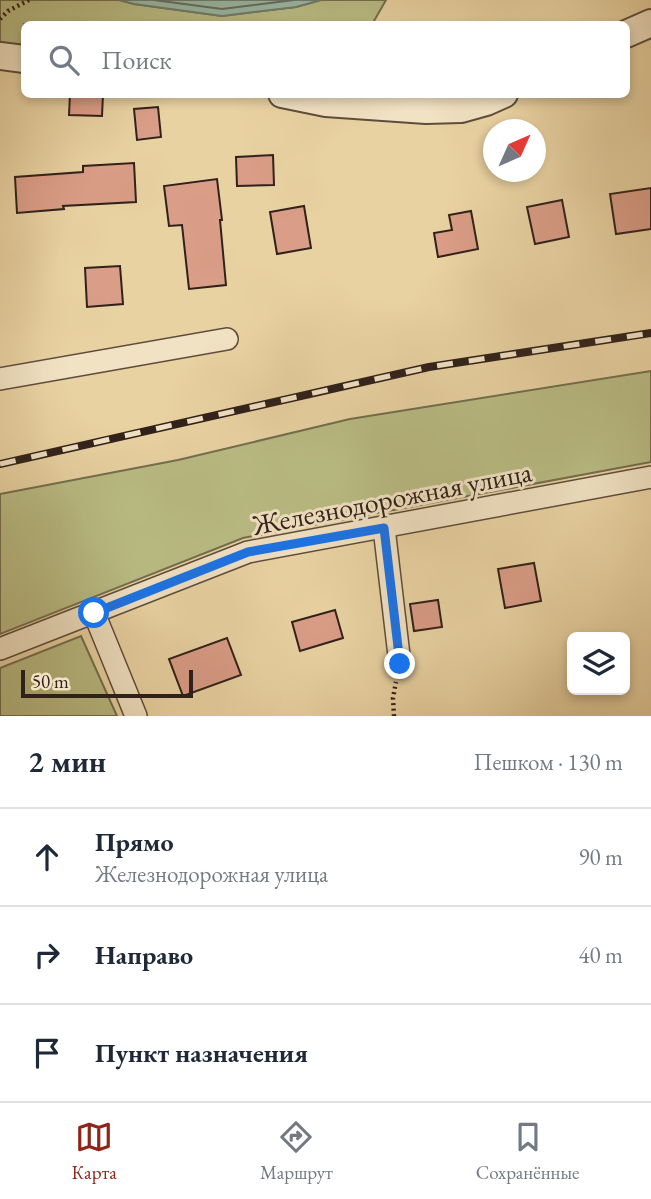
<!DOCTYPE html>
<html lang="ru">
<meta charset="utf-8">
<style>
:root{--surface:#fff;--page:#f2f2f3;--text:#1f2937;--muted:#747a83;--line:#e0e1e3;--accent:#8f2418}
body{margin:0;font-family:"EB Garamond",serif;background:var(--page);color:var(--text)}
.controls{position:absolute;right:21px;bottom:21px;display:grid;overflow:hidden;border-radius:10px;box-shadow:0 4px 10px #0003}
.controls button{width:63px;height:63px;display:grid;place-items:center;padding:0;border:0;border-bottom:2px solid var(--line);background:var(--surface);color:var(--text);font:35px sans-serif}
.compass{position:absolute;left:483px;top:119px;width:63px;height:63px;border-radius:50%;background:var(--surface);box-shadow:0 4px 10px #0003;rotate:45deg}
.scale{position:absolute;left:21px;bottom:18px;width:172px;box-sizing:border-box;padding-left:7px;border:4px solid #30211a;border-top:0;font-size:19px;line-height:24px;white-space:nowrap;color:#30211a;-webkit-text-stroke:5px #f1e2c3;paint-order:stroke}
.stop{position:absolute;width:21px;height:21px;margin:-16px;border:5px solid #1a73e8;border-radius:50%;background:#fff}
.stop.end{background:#1a73e8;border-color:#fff;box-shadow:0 2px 7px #0008}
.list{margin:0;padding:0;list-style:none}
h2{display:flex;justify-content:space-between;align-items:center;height:91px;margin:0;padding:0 28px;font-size:30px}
h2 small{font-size:23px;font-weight:400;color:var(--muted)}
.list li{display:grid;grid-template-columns:46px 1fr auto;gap:21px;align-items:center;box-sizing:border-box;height:98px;padding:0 28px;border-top:2px solid var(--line)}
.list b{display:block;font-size:26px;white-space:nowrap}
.list p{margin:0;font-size:23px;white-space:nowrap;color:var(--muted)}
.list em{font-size:23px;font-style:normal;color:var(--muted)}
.icon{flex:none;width:38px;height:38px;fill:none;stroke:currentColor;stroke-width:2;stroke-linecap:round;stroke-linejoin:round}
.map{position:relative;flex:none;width:651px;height:716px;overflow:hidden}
.search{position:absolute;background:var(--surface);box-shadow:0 4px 10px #0003;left:21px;right:21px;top:21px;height:77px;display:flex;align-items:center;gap:18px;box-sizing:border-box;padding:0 24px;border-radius:10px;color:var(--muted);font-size:26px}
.sheet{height:385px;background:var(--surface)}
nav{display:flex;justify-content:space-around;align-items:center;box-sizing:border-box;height:98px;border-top:2px solid var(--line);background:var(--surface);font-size:19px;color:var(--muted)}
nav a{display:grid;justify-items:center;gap:4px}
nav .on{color:var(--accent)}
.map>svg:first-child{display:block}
.green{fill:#b9bb83;stroke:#746e4e;stroke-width:2}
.water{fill:#97b8a5;stroke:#6e7c6d;stroke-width:2}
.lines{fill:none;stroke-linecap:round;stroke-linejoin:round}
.shore{stroke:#646c60;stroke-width:2}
.building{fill:#da9d87;stroke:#30211a;stroke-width:2}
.minor-casing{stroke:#5e4d3c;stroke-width:24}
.tertiary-casing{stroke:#5e4d3c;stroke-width:30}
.path{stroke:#30211a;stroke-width:4.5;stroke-dasharray:2 3.5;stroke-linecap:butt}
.minor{stroke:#f1e2c3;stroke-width:21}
.tertiary{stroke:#f1e2c3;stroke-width:26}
.rail-casing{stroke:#30211a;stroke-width:8}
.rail{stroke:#f1e2c3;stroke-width:5;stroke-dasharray:16;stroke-linecap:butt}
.route{stroke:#1a73e8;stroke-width:9}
.labels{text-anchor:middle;stroke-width:6;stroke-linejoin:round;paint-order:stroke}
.street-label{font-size:28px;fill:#30211a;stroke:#f1e2c3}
</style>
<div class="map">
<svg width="651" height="716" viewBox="0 0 651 716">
<rect width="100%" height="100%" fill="#e9d2a2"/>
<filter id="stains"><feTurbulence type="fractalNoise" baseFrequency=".00286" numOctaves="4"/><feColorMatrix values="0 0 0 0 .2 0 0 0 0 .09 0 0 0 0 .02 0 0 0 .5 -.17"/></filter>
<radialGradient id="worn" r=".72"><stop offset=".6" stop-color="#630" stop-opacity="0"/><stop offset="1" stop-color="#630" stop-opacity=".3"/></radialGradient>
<!-- green -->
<g class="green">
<path d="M0,0H119L134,4L222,16L296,7L321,0H386L374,21L378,24H24V59L0,56Z"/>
<path d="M651,371V462L243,538L0,634V494L178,460L350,419Z"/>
<path d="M81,636L117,716H0V668Z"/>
</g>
<!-- water -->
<path class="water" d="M119,0H321L296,7L222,16L134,4Z"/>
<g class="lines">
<!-- shore -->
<path class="shore" d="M154,0L222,9L294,0"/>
</g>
<!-- building -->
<g class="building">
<path d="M70,94H103L102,116L69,115Z"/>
<path d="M158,107L161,137L137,140L134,109Z"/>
<path d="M273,155L274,185L237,186L236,157Z"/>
<path d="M134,163L136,202L63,206L64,209L17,213L15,177L83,172V166Z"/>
<path d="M217,179L222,220H220L226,285L189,289L182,225L169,226L164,186Z"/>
<path d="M651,188V229L616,234L610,194Z"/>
<path d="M562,200L569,237L535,244L527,207Z"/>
<path d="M304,206L311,248L277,254L270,212Z"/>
<path d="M471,211L478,249L438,257L434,233L452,230L449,215Z"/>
<path d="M120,266L123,304L87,307L85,268Z"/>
<path d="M534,563L541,601L505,608L498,569Z"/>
<path d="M438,600L442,627L414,631L410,604Z"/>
<path d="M335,610L343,638L300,651L292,622Z"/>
<path d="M227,638L241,675L183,696L169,659Z"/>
</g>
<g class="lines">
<!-- minor casing -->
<g class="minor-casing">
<g id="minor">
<path d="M0,379L227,339"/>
<path d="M384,528L400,664"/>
<path d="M94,613L136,716"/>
<path d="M0,649L248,552L651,477"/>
</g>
</g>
<!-- tertiary casing -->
<g class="tertiary-casing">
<g id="tertiary">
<path d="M626,34L651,23"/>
<path d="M0,56L24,59"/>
<path d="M282,94L326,103L426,110L461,109L486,102L504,94"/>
</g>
</g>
<!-- path -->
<g class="path">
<path d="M0,19L8,11L29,0"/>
<path d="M394,716L393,698L396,682"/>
</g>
<!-- minor -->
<use href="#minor" class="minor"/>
<!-- tertiary -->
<use href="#tertiary" class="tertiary"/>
<!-- rail casing -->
<g class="rail-casing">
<path id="rail" d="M0,464L429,367L651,333"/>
</g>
<!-- rail -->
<use href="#rail" class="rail"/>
</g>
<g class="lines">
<!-- route -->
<path class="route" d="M94,613L248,552L384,528L400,664"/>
</g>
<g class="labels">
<!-- street labels -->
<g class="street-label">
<text transform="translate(392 498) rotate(-11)" y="10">Железнодорожная улица</text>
</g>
</g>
<rect width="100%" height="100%" filter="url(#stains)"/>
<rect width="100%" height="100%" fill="url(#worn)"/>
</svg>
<div class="controls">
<button><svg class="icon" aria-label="layers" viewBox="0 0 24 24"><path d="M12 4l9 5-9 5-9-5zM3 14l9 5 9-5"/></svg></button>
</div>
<svg class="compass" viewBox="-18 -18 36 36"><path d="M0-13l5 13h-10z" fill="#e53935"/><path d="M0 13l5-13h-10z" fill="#747a83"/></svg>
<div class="scale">50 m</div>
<div class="stop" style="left:94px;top:613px"></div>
<div class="stop end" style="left:400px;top:664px"></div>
<div class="search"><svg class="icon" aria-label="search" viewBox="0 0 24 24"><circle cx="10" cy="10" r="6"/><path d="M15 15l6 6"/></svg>Поиск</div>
</div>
<section class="sheet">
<h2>2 мин<small>Пешком · 130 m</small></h2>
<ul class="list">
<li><svg class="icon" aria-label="ahead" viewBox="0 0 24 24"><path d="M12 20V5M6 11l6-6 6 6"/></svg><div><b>Прямо</b><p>Железнодорожная улица</p></div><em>90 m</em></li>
<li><svg class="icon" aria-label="right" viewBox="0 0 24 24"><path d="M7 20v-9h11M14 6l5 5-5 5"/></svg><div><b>Направо</b></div><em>40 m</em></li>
<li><svg class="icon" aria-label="arrive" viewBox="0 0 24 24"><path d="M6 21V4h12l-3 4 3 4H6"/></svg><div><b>Пункт назначения</b></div></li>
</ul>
</section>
<nav>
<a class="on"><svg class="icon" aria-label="map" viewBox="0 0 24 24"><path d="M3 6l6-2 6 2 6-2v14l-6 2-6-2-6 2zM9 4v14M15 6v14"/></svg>Карта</a>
<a><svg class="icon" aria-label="directions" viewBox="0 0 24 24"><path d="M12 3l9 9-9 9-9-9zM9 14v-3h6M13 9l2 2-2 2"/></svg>Маршрут</a>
<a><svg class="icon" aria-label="saved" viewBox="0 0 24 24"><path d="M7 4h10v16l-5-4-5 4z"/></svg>Сохранённые</a>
</nav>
